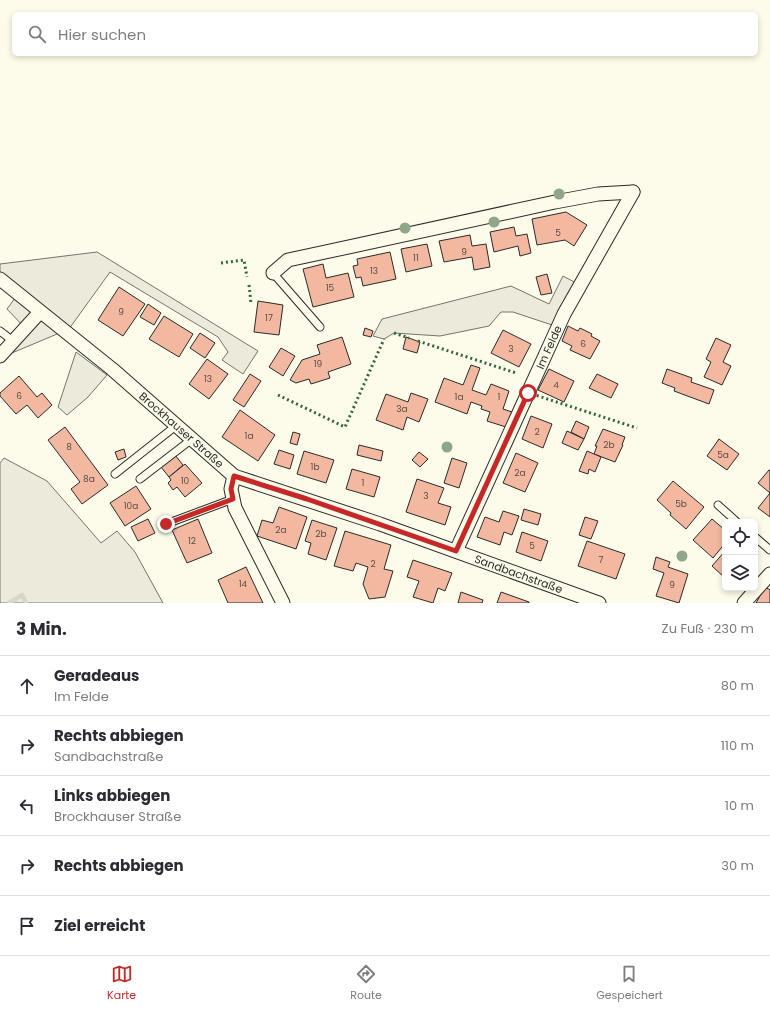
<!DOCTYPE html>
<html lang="de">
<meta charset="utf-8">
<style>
:root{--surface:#fff;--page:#f2f2f3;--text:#2b2b33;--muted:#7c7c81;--line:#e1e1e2;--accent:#c62828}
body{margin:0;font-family:Poppins,sans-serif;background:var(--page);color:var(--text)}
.controls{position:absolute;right:12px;bottom:12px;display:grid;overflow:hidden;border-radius:6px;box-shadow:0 2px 6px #0003}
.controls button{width:36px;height:36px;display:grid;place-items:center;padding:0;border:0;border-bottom:1px solid var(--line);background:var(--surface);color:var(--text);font:20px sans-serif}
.stop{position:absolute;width:12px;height:12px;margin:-9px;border:3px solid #c62828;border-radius:50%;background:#fff}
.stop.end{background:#c62828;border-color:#fff;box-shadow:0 1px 4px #0008}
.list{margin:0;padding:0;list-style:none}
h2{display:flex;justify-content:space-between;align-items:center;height:52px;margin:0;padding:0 16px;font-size:17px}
h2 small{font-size:13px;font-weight:400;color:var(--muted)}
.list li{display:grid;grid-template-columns:26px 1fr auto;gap:12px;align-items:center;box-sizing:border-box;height:60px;padding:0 16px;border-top:1px solid var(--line)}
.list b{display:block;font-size:15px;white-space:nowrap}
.list p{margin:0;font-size:13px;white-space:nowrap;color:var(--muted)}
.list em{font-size:13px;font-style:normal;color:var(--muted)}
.icon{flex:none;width:22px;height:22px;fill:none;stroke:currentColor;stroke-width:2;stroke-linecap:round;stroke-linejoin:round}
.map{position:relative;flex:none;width:770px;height:603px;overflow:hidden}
.search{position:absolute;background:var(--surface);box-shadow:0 2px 6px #0003;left:12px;right:12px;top:12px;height:44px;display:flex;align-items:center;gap:10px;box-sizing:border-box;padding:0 14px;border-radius:6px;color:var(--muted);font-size:15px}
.sheet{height:352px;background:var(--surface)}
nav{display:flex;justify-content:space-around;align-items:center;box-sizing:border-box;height:56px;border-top:1px solid var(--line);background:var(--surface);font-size:11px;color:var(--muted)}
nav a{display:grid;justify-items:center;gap:2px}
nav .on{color:var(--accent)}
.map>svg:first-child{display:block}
.green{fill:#ecebdb;stroke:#74746e}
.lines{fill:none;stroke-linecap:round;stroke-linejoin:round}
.stream{stroke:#d8d7c9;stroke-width:4.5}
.building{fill:#f2b8a0;stroke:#2b2b2b}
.lane-casing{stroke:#2b2b2b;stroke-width:9}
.street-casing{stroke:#2b2b2b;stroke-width:15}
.lane{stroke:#fdfbea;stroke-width:7}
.street{stroke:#fdfbea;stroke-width:13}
.hedge{stroke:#34623c;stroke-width:3;stroke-dasharray:2 3;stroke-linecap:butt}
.tree{fill:#8ea78a}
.route{stroke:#c62828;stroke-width:5}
.labels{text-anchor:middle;stroke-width:3;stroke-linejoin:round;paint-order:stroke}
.number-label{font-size:9px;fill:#5d4e48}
.street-label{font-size:11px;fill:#2b2b2b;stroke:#fdfbea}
</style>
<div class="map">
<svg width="770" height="603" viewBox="0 0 770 603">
<rect width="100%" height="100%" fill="#fdfbea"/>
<!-- green -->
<g class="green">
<path d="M97,252L258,351L243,374L222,360L228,352L218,337L110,272L69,329L0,358L25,328L7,309L18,294L0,279V264Z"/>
<path d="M563,276L580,285L558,327L513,312H501L489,326L440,336L394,333L384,339L373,336L382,319L511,286L549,304Z"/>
<path d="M76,352L107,375L88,397L67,415L58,407Z"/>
<path d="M4,458L47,481L101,543L117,531L135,552L163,603H0V463Z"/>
</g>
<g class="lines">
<!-- stream -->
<path class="stream" d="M9,603L22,595L26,603"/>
</g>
<!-- building -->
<g class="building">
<path d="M566,212L587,225L574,246L565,240L537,245L532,219Z"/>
<path d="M514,227L516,236L527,234L531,253L520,256L518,246L494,252L490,232Z"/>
<path d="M470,235L472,246L486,244L490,267L474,270L472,257L444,262L439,241Z"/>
<path d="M427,244L432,266L406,272L401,249Z"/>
<path d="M390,252L396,279L363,286L361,277L356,278L353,266L358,265L357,259Z"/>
<path d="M323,264L326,278L348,273L354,297L313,307L303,269Z"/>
<path d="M547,274L552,293L541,295L536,277Z"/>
<path d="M119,287L145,304L123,336L98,320Z"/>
<path d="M258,301L283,305L279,335L254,332Z"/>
<path d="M148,304L161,313L154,325L140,317Z"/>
<path d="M164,316L193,334L179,357L149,339Z"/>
<path d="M568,326L578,331L580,328L592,334L591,336L600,341L590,359L570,350L572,346L562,341Z"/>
<path d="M365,328L373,331L371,337L363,335Z"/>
<path d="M503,330L531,344L519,367L491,353Z"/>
<path d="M200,333L215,343L205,358L190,348Z"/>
<path d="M342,337L351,364L328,372L330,378L311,384L309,379L296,383L290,380L302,360L320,354L317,345Z"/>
<path d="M406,337L420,342L417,353L403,349Z"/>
<path d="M716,338L731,345L723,362L731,366L722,385L704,377L711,362L706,359Z"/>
<path d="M281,348L295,356L283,376L269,367Z"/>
<path d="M207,359L228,374L209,399L189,384Z"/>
<path d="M471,365L480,368L472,390L486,395L491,384L509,391L503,409L512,412L506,427L487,421L490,412L481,409L482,406L471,402L467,414L435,402L444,378L463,385Z"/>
<path d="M549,369L574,381L564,402L538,390Z"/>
<path d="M667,369L692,378L691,382L714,390L709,404L674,391L675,388L662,383Z"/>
<path d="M250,374L261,381L244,407L233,400Z"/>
<path d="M597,374L618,384L611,398L589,388Z"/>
<path d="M19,376L37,397L42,393L52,405L38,418L27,405L16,414L0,396V393Z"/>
<path d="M411,393L428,399L419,422L407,417L403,430L376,420L386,394L408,402Z"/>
<path d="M240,410L275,435L258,461L222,437Z"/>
<path d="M531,416L552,424L543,448L522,439Z"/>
<path d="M576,421L589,427L584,439L571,432Z"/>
<path d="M65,427L108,485L82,504L71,489L80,482L48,440Z"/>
<path d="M603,429L625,437L622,445H623L615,462L594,454L597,446H595Z"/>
<path d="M567,431L584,439L578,450L562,443Z"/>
<path d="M293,432L300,434L297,445L290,443Z"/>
<path d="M719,439L739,454L727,470L707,456Z"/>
<path d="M359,445L383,451L381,461L357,455Z"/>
<path d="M124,449L126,457L118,460L115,452Z"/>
<path d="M279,450L294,455L290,469L274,464Z"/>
<path d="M304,451L334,460L326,483L297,474Z"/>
<path d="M587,451L601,457L595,472L589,469L588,474L579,471Z"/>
<path d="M419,452L428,459L420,467L412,460Z"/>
<path d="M516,453L538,463L525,492L503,483Z"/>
<path d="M175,455L183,465L169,477L161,467Z"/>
<path d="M452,458L467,463L459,488L444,483Z"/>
<path d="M185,464L202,483L185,497L177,487L173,490L168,483L171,480L169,477Z"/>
<path d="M352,469L380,477L374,497L346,489Z"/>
<path d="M769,470H770V517L758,508L770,493L758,483Z"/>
<path d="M417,479L444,488L438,503L451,507L445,525L406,512Z"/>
<path d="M673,481L704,507L686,529L670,515L671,513L657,500Z"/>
<path d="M136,486L151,509L125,526L110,503Z"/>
<path d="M279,507L307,517L296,549L257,536L262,520L273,523Z"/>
<path d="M524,509L541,514L538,525L521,520Z"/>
<path d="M503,511L519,516L512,535L504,532L500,545L477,537L485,517L499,522Z"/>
<path d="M585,517L598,521L591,539L579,535Z"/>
<path d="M148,519L155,533L138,541L131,527Z"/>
<path d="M198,519L212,553L187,563L172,530Z"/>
<path d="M712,519L725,530V550L722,547L713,558L693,540Z"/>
<path d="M312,520L337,528L326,560L308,554L311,543L305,541Z"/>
<path d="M345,531L391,545L384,569L393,571L385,597L369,599L363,584L368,567L356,563L353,571L334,566Z"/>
<path d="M522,532L548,541L541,561L516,552Z"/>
<path d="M587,541L625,554L616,579L578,566Z"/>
<path d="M725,551V578L712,566Z"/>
<path d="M656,557L670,562L668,567L688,574L679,603L656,596L664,573L653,569Z"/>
<path d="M413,560L452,573L445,591L438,588L433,603L413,597L419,581L407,577Z"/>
<path d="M246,567L263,603H228L218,580Z"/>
<path d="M765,587L770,590V603H756Z"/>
<path d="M461,592L483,600L482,603H458Z"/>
<path d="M501,592L529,602V603H497Z"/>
</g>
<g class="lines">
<!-- lane casing -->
<g class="lane-casing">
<g id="lane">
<path d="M273,273L320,327"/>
<path d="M0,331L13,341"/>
<path d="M115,474L177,425"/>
<path d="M140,479L192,439"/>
<path d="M718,505L737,522"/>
<path d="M166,524L233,499"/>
<path d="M755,537L770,550"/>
</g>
</g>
<!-- street casing -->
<g class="street-casing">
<g id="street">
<path d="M273,273L288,260L330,251L555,202L598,194L633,192"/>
<path id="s1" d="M0,279L112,369L234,476L380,524L599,603"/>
<path d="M0,356L40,312"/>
<path d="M234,476L231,489L235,508L283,603"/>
<path id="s2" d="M456,551L564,314L633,192"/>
<path d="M744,603L770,574"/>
</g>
</g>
<!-- lane -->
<use href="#lane" class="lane"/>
<!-- street -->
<use href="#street" class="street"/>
<!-- hedge -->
<g class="hedge">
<path d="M221,263L244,260L247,277"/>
<path d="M249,285L251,303"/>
<path d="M394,333L409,338"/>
<path d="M418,341L516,373"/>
<path d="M532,394L637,428"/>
<path d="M278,395L345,427L384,339"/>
</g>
</g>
<!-- trees -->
<g class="tree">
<circle cx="559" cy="194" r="5.5"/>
<circle cx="494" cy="222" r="5.5"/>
<circle cx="405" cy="228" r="5.5"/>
<circle cx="447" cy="447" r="5.5"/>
<circle cx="682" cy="556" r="5.5"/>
</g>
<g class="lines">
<!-- route -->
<path class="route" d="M166,524L233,499L231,489L234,476L307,499L456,551L528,393"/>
</g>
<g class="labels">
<!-- number labels -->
<g class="number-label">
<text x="558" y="236">5</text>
<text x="464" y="255">9</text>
<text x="416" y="261">11</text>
<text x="374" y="274">13</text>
<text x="330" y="291">15</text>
<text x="121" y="315">9</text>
<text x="269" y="321">17</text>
<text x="583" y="347">6</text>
<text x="511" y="352">3</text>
<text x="318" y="367">19</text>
<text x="208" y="382">13</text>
<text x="556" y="388">4</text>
<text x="19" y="399">6</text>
<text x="459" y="400">1a</text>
<text x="499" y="400">1</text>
<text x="402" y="412">3a</text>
<text x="537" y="435">2</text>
<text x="249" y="439">1a</text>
<text x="609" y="448">2b</text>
<text x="69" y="450">8</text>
<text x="723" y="458">5a</text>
<text x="315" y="470">1b</text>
<text x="520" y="476">2a</text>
<text x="89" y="482">8a</text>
<text x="185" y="484">10</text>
<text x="363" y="486">1</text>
<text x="426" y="499">3</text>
<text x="681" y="507">5b</text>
<text x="131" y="509">10a</text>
<text x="281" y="533">2a</text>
<text x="321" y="537">2b</text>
<text x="192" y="544">12</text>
<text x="532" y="549">5</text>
<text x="601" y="563">7</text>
<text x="373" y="567">2</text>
<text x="243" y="587">14</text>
<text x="672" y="588">9</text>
</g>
<!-- street labels -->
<g class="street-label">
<text dy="4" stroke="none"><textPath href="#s2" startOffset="224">Im Felde</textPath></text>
<text dy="4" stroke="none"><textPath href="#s1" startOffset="236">Brockhauser Straße</textPath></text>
<text dy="4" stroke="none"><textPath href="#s1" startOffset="607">Sandbachstraße</textPath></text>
</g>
</g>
</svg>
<div class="controls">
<button><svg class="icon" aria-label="locate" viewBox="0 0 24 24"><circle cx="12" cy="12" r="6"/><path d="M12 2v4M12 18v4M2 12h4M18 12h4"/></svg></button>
<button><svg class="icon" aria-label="layers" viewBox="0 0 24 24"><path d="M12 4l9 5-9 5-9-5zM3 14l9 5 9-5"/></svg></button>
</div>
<div class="stop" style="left:528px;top:393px"></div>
<div class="stop end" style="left:166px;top:524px"></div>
<div class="search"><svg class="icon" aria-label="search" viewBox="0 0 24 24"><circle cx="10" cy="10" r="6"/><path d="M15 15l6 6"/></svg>Hier suchen</div>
</div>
<section class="sheet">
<h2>3 Min.<small>Zu Fuß · 230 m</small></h2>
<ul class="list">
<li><svg class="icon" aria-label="ahead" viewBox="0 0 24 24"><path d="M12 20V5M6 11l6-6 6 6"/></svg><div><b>Geradeaus</b><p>Im Felde</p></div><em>80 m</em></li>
<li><svg class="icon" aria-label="right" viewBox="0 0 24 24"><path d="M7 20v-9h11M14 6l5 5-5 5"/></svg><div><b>Rechts abbiegen</b><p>Sandbachstraße</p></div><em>110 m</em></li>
<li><svg class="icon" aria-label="left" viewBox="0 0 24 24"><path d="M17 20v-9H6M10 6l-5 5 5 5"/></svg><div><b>Links abbiegen</b><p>Brockhauser Straße</p></div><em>10 m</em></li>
<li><svg class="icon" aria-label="right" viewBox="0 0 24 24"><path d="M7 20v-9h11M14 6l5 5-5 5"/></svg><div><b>Rechts abbiegen</b></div><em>30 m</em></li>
<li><svg class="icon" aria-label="arrive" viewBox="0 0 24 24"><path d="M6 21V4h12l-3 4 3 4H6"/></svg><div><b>Ziel erreicht</b></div></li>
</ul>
</section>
<nav>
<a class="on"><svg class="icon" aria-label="map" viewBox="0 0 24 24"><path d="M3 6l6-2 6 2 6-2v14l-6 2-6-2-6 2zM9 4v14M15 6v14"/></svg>Karte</a>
<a><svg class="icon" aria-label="directions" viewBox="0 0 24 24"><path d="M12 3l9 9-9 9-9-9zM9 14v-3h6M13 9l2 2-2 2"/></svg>Route</a>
<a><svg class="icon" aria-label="saved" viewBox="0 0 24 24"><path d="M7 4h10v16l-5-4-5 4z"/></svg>Gespeichert</a>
</nav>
